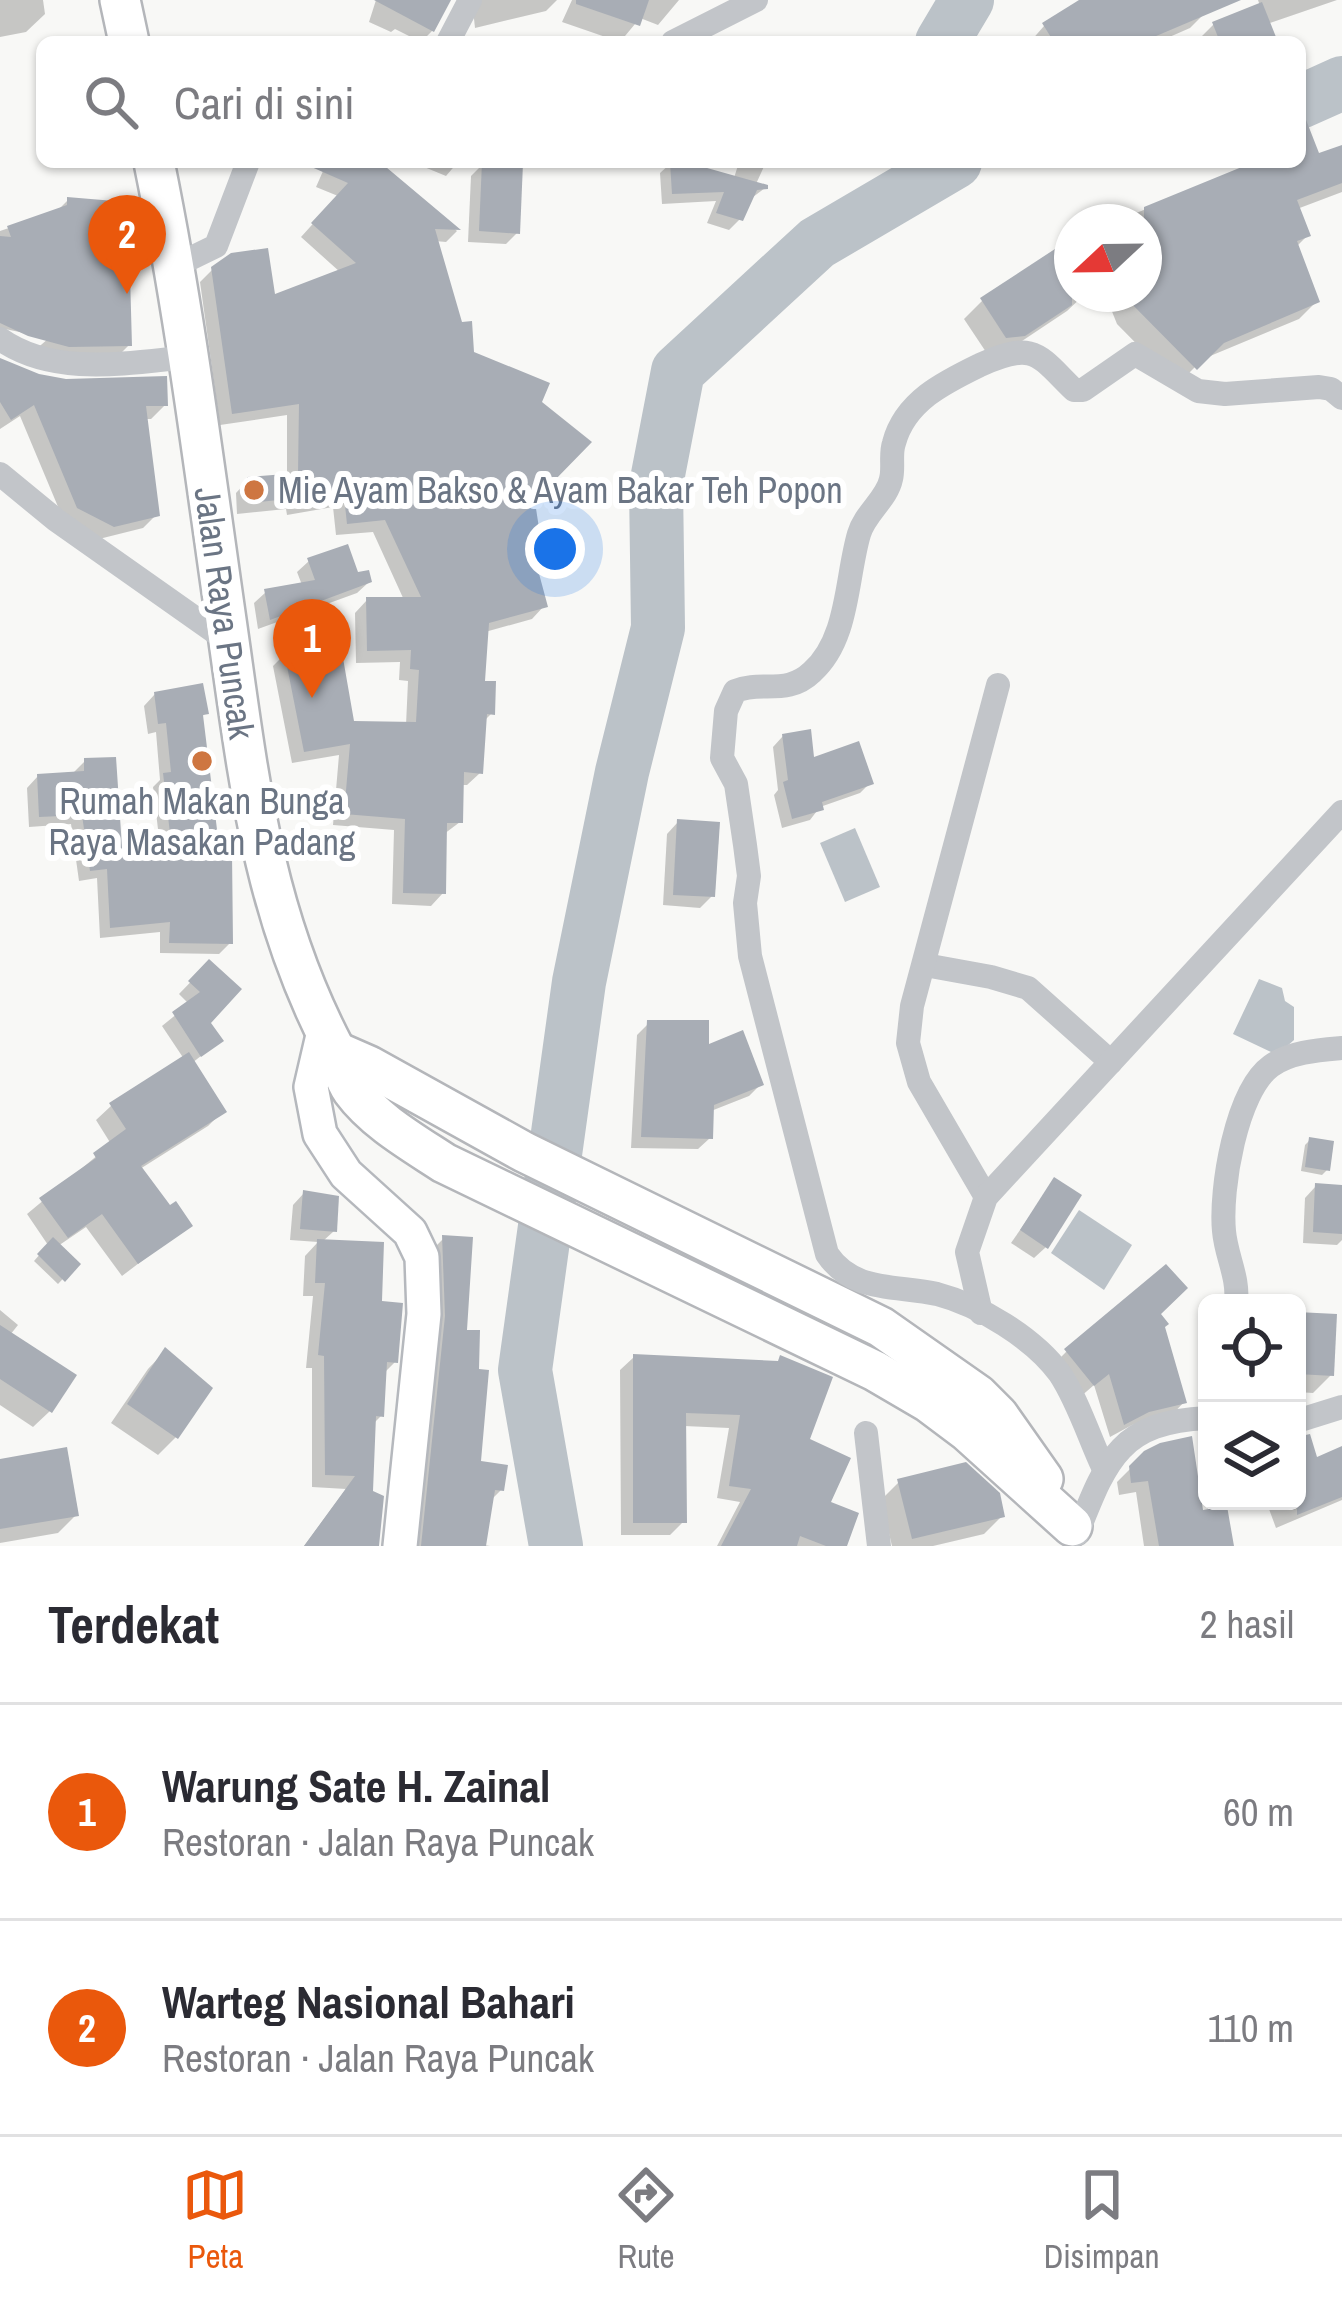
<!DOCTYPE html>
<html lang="id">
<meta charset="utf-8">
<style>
:root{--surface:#fff;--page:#f7f7f7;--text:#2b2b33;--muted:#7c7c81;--line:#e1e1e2;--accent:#ea580c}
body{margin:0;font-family:"Archivo Narrow",sans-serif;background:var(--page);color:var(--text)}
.controls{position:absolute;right:36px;bottom:36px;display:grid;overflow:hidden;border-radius:18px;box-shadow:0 3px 9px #0004}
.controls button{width:108px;height:108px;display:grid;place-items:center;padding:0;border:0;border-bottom:3px solid var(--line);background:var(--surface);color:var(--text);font:60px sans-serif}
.compass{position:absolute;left:1054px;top:204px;width:108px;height:108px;border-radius:50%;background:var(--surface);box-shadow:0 3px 9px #0004;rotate:248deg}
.you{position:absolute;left:555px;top:549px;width:42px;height:42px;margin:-30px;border:9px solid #fff;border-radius:50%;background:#1a73e8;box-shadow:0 0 0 18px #1a73e833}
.badge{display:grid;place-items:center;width:78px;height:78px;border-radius:50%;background:var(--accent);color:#fff;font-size:39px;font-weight:700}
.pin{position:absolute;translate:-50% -99px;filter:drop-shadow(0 3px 6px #0008)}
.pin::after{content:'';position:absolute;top:63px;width:42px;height:36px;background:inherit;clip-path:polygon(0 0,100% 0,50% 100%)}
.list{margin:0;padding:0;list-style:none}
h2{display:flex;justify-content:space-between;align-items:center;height:156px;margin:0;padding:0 48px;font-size:51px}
h2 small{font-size:39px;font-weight:400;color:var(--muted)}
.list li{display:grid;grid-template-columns:78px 1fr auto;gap:36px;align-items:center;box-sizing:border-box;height:216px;padding:0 48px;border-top:3px solid var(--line)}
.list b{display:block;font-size:45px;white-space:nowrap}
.list p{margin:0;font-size:39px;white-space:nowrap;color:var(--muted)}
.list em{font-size:39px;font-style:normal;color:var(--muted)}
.icon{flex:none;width:66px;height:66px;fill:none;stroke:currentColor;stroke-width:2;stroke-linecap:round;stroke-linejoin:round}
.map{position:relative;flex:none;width:1342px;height:1546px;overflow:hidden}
.search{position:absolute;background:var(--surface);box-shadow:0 3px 9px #0004;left:36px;right:36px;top:36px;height:132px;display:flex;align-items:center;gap:30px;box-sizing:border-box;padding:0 42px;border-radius:18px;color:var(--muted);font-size:45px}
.sheet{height:588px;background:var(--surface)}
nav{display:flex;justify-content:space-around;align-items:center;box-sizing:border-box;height:168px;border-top:3px solid var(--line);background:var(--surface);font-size:33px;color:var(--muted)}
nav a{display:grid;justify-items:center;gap:6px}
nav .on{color:var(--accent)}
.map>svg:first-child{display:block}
.water{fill:#bbc2c8}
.shadow{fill:#0003}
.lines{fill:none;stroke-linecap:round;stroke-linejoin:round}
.river{stroke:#bbc2c8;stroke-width:54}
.building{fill:#a8adb5}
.secondary-casing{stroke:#b5b8bd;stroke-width:38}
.trunk-casing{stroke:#b4b6ba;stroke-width:44}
.minor{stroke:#c2c5c9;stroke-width:24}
.secondary{stroke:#fff;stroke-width:33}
.trunk{stroke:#fff;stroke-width:39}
.poi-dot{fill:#ce7641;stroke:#fff;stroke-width:4.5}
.labels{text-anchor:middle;stroke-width:12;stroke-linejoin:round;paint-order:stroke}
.poi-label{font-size:36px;fill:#6b7584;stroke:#fff;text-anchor:start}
.street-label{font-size:36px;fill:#6b7584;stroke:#fff}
</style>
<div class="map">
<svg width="1342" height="1546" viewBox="0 0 1342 1546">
<rect width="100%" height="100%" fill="#f8f8f6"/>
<!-- water -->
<g class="water">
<path d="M855,828L880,887L845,902L820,843Z"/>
<path d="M1259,979L1282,988L1285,1001L1294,1007V1040L1277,1055L1233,1034Z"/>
<path d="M1079,1210L1132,1245L1104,1290L1051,1253Z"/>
</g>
<!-- shadow -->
<g class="shadow">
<path d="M0,0H43L45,14L26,32L0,37Z"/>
<path d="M376,0H448L432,31L421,42L395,29L391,32L369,22Z"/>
<path d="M472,0H557L546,11L475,28Z"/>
<path d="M572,0H679L658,25L640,18L620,42L562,22Z"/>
<path d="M1085,0H1200L1205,13L1190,28L1158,42H1030L1044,26Z"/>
<path d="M1258,0H1337L1267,24L1275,42H1205L1202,36L1214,24L1260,6Z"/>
<path d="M1312,142L1318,157L1342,148V192L1297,209L1308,235L1296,247L1317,301L1299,319L1203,359L1177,385L1117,324L1105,294H1144V222H1114L1262,162H1300V147Z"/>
<path d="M327,162H376L457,231L446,242L435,241L472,355L588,442L531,496L540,553L532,560L544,606L532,619L485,632L482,684L492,713L484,721L480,773L467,785H461L460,822L444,834L443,893L431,906L392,904L394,830L333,825L339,755L292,763L273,666L286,653L352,724L406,725L408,681L399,680L400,662L356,663L355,613L367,600H404L373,532L336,535L333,507L287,515L286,509L237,514L236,493L248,480L287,477V415L220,425L200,282L213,269L273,298L340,272L301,237L338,196L316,187Z"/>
<path d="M412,162H458L446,176Z"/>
<path d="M672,162H697L698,169L734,178L739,162H766L756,184L765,188L749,200L740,219L729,230L707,223L716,201L662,204L660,173Z"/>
<path d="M483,164L517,233L506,244L468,242L471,176Z"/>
<path d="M68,200L137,237L127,247L129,345L118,356L34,351L49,338L0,328V231L56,212Z"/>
<path d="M1072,273V294H1085L1067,311L1004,353L988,355L964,319L982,301Z"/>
<path d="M0,371L165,405L151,419H144L157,514L143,528L99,539L64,521L20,416L0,429Z"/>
<path d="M309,561L369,582L357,593L258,629L254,603L266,592L302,585L297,572Z"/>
<path d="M155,694L206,713L200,718L230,943L219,954L160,953V932L100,938L97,878L79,881L71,824L29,827L27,788L38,776L74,772L85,761L119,850L160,846L153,787L160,780L156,732L148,734L144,706Z"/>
<path d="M783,736L812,761L870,783L860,793L820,807L810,820L782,828L774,795L778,790L773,747Z"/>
<path d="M678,822L712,896L700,908L663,905L667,834Z"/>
<path d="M209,963L207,1022L220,1041L192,1063L223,1111L208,1126L140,1169L169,1209L189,1225L122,1276L86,1227L58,1246L77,1264L58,1284L34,1261L48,1245L27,1214L111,1144L96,1120L111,1106L184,1059L162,1026L189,1004L179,994Z"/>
<path d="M649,1023L706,1048L761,1084L749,1096L711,1111L710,1138L698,1149L631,1148L637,1035Z"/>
<path d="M1310,1140L1327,1170L1322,1175L1301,1171L1305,1145Z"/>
<path d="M1054,1181L1046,1247L1034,1258L1011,1243Z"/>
<path d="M1316,1186L1342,1188V1240L1337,1245L1303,1243L1305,1198Z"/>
<path d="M304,1193L334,1231L322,1242L379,1304L395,1362L384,1373L381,1416L373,1424L370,1493L378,1546H304L346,1489L312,1487V1368H306L313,1296H303L305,1256L318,1242L290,1240L293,1205Z"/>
<path d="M444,1238L464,1332L478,1464L501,1490L490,1501L484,1545L490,1546H414L434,1248Z"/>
<path d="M0,1310L18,1325L10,1335L50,1411L33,1427L0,1405Z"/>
<path d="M1157,1314L1184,1402L1170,1417L1132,1425L1110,1437L1094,1385L1079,1398L1052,1366L1066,1352Z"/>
<path d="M1297,1315L1331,1375L1313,1393L1297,1392Z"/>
<path d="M165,1351L176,1437L158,1455L111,1423L148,1369Z"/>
<path d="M634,1357L806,1440L843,1546H717L740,1502L717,1498L729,1428L684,1426V1521L670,1535H621L620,1370Z"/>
<path d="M1297,1440L1315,1461L1342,1449V1500L1276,1528L1266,1501H1297Z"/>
<path d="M0,1462L76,1515L58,1533L0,1543Z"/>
<path d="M1131,1468L1200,1514L1230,1546H1144L1136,1492L1119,1495L1117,1482Z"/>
<path d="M899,1482L1002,1516L984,1534L933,1546H892L881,1500Z"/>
</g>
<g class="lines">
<!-- river -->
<g class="river">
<path d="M942,42L967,0"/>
<path d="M1300,102L1342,83"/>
<path d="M556,1546L525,1370L579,982L622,772L658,628L656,485L678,371L817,243L955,162"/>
</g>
</g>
<!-- building -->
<g class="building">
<path d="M374,0H451L434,32Z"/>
<path d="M576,0H649L640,26L576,4Z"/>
<path d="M1079,0H1241L1142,42H1054L1042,23Z"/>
<path d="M1262,2L1278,42H1220L1212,22Z"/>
<path d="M1301,107L1319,153L1342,145V183L1297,200L1311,236L1297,241L1320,302L1224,343L1197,370L1122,294H1144V207L1254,162H1300Z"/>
<path d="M300,162H380L461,230L435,229L462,322L472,321L474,352L550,383L542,402L592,442L553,482L533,489L543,554L534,555L548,607L489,623L485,681H496L495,715L487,714L483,774L464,772L463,823H447L446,894L403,893L405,819L344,814L350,744L304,752L284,651L340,641L354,721L416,722L419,670L410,669L411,650L367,651L366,597H421L385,520L347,524L344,496L299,504L298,498L249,503L247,477L298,473L299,404L232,414L211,267L231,253L268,248L275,294L356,263L311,223L348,183Z"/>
<path d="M482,162L523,163L520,234L479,231Z"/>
<path d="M670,162H700V166L768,185V189L757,190L743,221L716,213L724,192L672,194Z"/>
<path d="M67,197L138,203L140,238H129L132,346L69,347L28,336L0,323V236L11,237L7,226L67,205Z"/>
<path d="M1058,247L1072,268V305L1025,336L1006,338L980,298Z"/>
<path d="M0,358L39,374L66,379L167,376L168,406H146L160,516L114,527L77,508L34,405L11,420L0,402Z"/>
<path d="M348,544L358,572L369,570L372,582L270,620L264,589L315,580L307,558Z"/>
<path d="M203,683L209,714L203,715L220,854L232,853L233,944L169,943L170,922L110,928L107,869L90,871L82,815L39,817L37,774L84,771V758L116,757L122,847L171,842L163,773L171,772L166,723L158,724L154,692Z"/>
<path d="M811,729L814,757L859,741L874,784L822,802L824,810L792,819L783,782L788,780L782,734Z"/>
<path d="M677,819L720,822L715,897L673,895Z"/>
<path d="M209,959L242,989L211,1023L224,1041L201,1057L172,1012L200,992L188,981Z"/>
<path d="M647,1020H709V1044L743,1030L764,1085L714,1105L713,1139L641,1137Z"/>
<path d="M189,1052L227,1112L141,1166L170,1205L176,1201L193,1226L138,1264L102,1214L68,1238L39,1198L96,1158L93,1153L126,1129L109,1103Z"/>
<path d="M1309,1137L1334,1141L1330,1171L1305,1167Z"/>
<path d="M1054,1177L1082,1195L1048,1249L1020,1230Z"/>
<path d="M1315,1183L1342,1185V1234L1313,1232Z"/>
<path d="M303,1190L339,1196L337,1232L300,1229Z"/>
<path d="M442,1235L473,1237L467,1330H480L479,1369L489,1370L481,1461L508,1465L504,1491L495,1490L486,1546H421L445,1316Z"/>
<path d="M53,1237L81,1264L65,1282L37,1254Z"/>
<path d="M317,1239L384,1242L382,1301L403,1303L398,1363L387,1362L384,1417L376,1416L373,1491L384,1496L379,1546H304L355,1476L325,1475L324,1356L318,1355L325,1283H315Z"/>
<path d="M1166,1264L1188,1288L1161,1314L1169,1324L1165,1327L1187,1403L1149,1412L1124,1425L1109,1374L1094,1386L1064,1349Z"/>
<path d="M1297,1312L1337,1314L1334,1376L1297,1374Z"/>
<path d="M0,1325L77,1375L52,1413L0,1379Z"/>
<path d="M165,1347L213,1388L178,1439L127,1404Z"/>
<path d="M633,1354L778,1361L780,1355L833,1377L810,1439L851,1458L831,1502L859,1513L847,1546H826L800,1536L797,1546H721L751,1489L729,1486L740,1415L686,1413L687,1523H633Z"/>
<path d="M1310,1434L1317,1457L1342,1446V1497L1297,1515V1437Z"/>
<path d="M1192,1436L1203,1510L1227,1506L1234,1546H1159L1148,1481L1131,1483L1129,1466L1144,1451L1160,1443Z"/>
<path d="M67,1447L79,1516L0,1529V1459Z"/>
<path d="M966,1462L1000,1493L1005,1517L912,1539L897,1479Z"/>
</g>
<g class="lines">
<!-- secondary casing -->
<g class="secondary-casing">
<path id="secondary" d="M324,1031L311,1087L320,1134L346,1174L410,1232L422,1257L424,1314L400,1546"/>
</g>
<!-- trunk casing -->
<g class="trunk-casing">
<g id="trunk">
<path d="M120,0L129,42"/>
<path d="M154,162C185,313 204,467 226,620C248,773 261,909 334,1048C341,1061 343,1078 352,1090C375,1121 412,1142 444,1163L875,1371L928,1402L968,1432L1072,1526"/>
<path d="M337,1052L369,1066L524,1152L881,1327L978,1395L998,1415L1043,1479"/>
</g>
</g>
<!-- minor -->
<g class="minor">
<path d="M448,42L470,0"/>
<path d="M673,42L756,0"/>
<path d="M175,266L216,246L248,162"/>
<path d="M0,339C54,377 127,363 189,357"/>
<path d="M0,474L56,520L229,642"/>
<path d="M925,965L991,977L1028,988L1111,1062"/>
<path d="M986,1197L919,1082L908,1043L912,1006L998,685"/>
<path d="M1236,1303C1239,1277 1226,1256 1224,1231C1220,1190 1236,1091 1271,1066C1290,1052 1319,1050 1342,1048"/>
<path d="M981,1313L967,1252L986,1197L1342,812"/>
<path d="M1297,1421L1342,1407"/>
<path d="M866,1433L879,1546"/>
<path d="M1103,1467C1089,1437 1078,1401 1060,1374C1034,1338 979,1305 937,1294C897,1285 853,1293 827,1254L750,956L745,903L749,876L745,845L736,784L722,758L726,711L735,691C762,680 787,696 812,672C849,639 846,578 859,534C865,513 887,499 891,479C894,468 890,454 894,443C905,401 945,382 980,365C1035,340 1038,355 1074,390H1083L1135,354L1198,391L1225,394L1319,387L1331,389L1342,398"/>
<path d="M1077,1534C1106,1461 1119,1422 1207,1418"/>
</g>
<!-- secondary -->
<use href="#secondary" class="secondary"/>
<!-- trunk -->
<use href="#trunk" class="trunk"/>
</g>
<!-- markers -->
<g class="poi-dot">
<circle cx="254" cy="490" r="12"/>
<circle cx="202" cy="761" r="12"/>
</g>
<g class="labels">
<!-- poi labels -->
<g class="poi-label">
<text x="278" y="503">Mie Ayam Bakso &amp; Ayam Bakar Teh Popon</text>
<text x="202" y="814" text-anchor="middle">Rumah Makan Bunga<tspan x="202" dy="41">Raya Masakan Padang</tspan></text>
</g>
<!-- street labels -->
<g class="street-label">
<text transform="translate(225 613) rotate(82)" y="13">Jalan Raya Puncak</text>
</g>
</g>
</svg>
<div class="controls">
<button><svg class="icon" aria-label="locate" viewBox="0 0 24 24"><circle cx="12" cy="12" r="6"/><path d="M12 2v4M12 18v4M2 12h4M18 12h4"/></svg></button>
<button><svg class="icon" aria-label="layers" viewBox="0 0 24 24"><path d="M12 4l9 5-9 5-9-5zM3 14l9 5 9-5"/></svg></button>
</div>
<svg class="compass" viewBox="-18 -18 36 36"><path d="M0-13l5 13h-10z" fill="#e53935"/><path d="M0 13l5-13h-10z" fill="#7c7c81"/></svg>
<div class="you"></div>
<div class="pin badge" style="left:312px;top:698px">1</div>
<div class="pin badge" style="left:127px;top:294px">2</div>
<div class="search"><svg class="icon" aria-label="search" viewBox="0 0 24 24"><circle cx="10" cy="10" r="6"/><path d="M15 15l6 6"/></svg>Cari di sini</div>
</div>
<section class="sheet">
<h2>Terdekat<small>2 hasil</small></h2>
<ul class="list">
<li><span class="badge">1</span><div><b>Warung Sate H. Zainal</b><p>Restoran · Jalan Raya Puncak</p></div><em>60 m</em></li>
<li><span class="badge">2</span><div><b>Warteg Nasional Bahari</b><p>Restoran · Jalan Raya Puncak</p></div><em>110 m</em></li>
</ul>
</section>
<nav>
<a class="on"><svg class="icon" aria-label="map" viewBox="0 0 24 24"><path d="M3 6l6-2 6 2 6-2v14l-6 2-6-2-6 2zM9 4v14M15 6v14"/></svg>Peta</a>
<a><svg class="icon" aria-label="directions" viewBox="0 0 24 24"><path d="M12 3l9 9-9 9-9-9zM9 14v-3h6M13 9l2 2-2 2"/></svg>Rute</a>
<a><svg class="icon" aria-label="saved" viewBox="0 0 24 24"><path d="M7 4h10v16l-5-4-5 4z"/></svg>Disimpan</a>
</nav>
